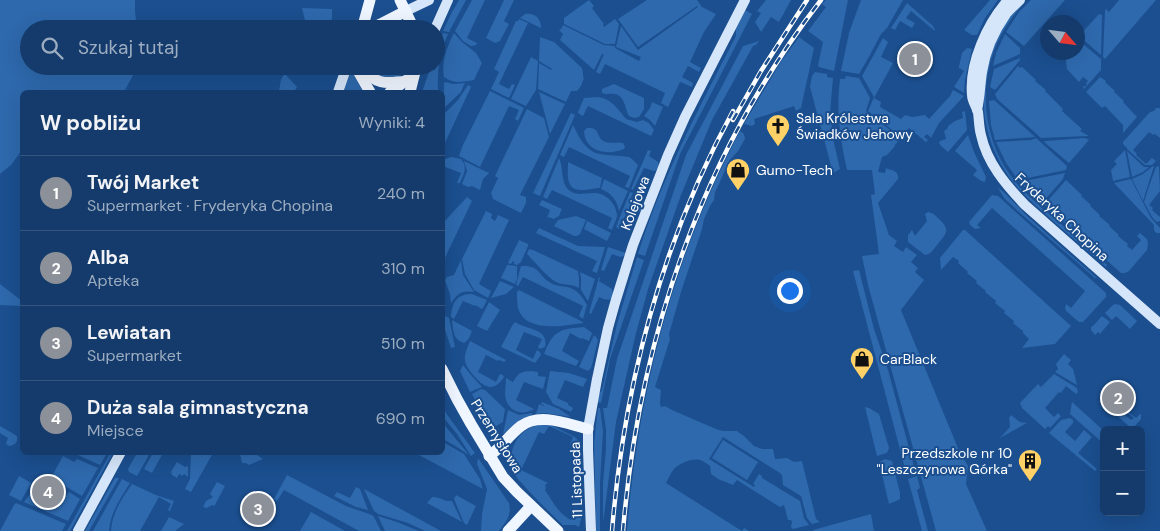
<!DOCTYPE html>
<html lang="pl">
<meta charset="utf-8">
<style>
:root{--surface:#143b6b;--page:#1d4271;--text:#f1f3f6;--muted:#9dadc1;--line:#33557e;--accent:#8c9099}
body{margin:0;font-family:"DM Sans",sans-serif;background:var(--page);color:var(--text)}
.controls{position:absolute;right:15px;bottom:15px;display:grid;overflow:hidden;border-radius:8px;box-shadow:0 5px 20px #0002}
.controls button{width:45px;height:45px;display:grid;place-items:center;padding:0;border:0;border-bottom:1px solid var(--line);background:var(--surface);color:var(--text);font:25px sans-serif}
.compass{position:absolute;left:1040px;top:15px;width:45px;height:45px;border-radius:50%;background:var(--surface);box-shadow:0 5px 20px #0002;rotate:118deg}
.you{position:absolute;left:789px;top:290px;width:18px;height:18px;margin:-12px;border:4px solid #fff;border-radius:50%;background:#1a73e8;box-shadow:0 0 0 8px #1a73e833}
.badge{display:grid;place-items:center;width:32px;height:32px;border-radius:50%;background:var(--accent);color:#fff;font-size:16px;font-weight:700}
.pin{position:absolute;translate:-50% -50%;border:2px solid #fff;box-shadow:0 1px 5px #0006}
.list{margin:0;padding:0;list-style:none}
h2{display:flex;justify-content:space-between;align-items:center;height:65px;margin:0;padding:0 20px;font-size:21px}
h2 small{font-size:16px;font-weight:400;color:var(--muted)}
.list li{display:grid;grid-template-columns:32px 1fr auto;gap:15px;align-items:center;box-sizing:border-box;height:75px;padding:0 20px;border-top:1px solid var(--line)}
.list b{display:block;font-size:19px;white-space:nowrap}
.list p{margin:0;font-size:16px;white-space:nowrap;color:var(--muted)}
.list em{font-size:16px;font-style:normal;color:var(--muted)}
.icon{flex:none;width:28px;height:28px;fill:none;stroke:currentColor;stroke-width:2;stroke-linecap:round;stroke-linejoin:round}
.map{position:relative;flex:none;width:1160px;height:531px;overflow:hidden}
.search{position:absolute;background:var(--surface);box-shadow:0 5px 20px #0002;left:20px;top:20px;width:425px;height:55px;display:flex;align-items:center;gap:12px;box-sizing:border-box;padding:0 18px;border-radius:28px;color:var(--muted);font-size:19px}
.panel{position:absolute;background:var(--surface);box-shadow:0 5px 20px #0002;left:20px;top:90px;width:425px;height:365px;border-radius:8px}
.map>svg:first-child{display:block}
.green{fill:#2e69ad}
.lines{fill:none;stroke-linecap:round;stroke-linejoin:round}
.secondary{stroke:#d6e6fa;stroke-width:10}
.primary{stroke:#f0f6ff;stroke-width:11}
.rail-casing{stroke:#fff;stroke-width:4.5}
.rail{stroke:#1b4f8f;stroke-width:2.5;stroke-dasharray:8;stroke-linecap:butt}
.labels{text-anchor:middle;stroke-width:4;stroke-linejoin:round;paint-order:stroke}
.poi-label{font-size:14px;fill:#fff;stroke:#1b4f8f;text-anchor:start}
.street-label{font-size:14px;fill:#fff;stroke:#1b4f8f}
</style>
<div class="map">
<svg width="1160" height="531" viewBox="0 0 1160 531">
<rect width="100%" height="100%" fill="#1b4f8f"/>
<!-- green -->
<g class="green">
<path d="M0,0H135V12L137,29H29V66H138L124,92H22V150L11,165L0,174Z"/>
<path d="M459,0H466L449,32L443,31L452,12Z"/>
<path d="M472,0H485L467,38L477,43L476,45L471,46L463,41L455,31Z"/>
<path d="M504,0H514L504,21L509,24L500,41L495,43L486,38Z"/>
<path d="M589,0L594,6L592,8L604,24L603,25L604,27L615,19L619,24L615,44H605L564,24V18Z"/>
<path d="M647,0H697L702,7L716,14L704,32L690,62L701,68L699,72L688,66L682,77L693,83L692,87L680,82L668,107L661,103L665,93L605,64L600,74L596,72L604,54H602L594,70L560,40L563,34L553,24L559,30L561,29L563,25L604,45L615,46V48L639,61L641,57L616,47L621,26L638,50L698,7L697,6L638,47L618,19Z"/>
<path d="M766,0H791L779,22L771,17L761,32L755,22L761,13L757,11Z"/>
<path d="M826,0H848L834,71L819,67L818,65L823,42L808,31L826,7L822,4Z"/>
<path d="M861,0H903L887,28L881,34L870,55L859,74L841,71L849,33Z"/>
<path d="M990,0H998L985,18L977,35H972L964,30Z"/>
<path d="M1031,0H1065L1024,46L1006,32L1019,12Z"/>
<path d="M1119,0H1156L1105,59L1103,57L1105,11L1106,9L1109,12Z"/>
<path d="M907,3L933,26L935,30V31L911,11L906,18L915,23L912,28L900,21L895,30L891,28Z"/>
<path d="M1024,3C1015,13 1007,24 1000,37C977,82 982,140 1014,180C1025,194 1039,205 1053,217C1071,233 1089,249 1107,265L1106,267C1089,252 1072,237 1054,222C1042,211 1029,200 1018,188C990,156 977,113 987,71C991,52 999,27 1012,13C1016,9 1020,6 1024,3Z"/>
<path d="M302,8L332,9V18L329,29H307Z"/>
<path d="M745,10L752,14L680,154L645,256L638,254C662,177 700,106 736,36V29Z"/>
<path d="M525,14C535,13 541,18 541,28L520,18Z"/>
<path d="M1099,14L1102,15L1101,55L1079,36Z"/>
<path d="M519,19L528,23L499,84L509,89L512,84L515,85L509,98L491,89L499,72L494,69L516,21H518Z"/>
<path d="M443,33L448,34C439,53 437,72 438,92H422L430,69L435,70L437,66L436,52Z"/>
<path d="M454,33L462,42L476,53L482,63L474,80C463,82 453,84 444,77C441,63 447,46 454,33Z"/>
<path d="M1005,34L1020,48V54L993,66L996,53Z"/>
<path d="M540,37L554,42L582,68L583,73V77L584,78L581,86L577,91H571L566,102L538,89L539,63L551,70L552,69L539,61Z"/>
<path d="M799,37L814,48L801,108L796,111L794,106L754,119L755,124L752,126L744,124L780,63Z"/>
<path d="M883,38L888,42L881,57L893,63L874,98L881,102L880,107L901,119L905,115L912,117L925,115L929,119L950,96L953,90L964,96L939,123L931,138L927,134L924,137L928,140L926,142L909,128L902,135L900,136L868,111L874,97L862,76Z"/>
<path d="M1078,40L1101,59V70L1084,89L1083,87L1087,85L1086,83L1088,81L1083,77L1079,82L1067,69L1065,53L1078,52Z"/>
<path d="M759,41L756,45L753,46L712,120L681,195L648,289L635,337L616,422L603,523V482L606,449V430L603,408H607L617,359L686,155L743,46Z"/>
<path d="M967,48L972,49L965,80L964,93L954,87L964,71L959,68V66L962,53Z"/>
<path d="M531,57L538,61L536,90L526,106L511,99Z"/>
<path d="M1020,58V60L995,90L990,87L994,69Z"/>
<path d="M366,66H411C403,77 395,78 383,79Z"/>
<path d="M1018,66L1020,68L1022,67L1036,80L1035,81L1046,90L1045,91L1063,109L1062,111L1082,129L1080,131L1089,136L1041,138L997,99L995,94Z"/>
<path d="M351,70L363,92H347L344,91Z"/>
<path d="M815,72L827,74V77L833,78L830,114L834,143L840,169L833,173L810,87L812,76Z"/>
<path d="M285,74L297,87L294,92H278C282,85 278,81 285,74Z"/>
<path d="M846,76L859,78L870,98L866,111L899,137V140L895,145L894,144L895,146L887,155L882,157L878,172L885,173L886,168C892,171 899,170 898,179L878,203L889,235L897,241L894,246L903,252L906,247L917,255L911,262L918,268L915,272L924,280L901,310L960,453L968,466L966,484L987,531H936L868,285L862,256L879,254L871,195L875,194L872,170H847C840,137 836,113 840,79H845Z"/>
<path d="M1100,77L1106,81L1105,82L1115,91L1114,92L1124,101L1123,102L1137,117L1123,133V125L1105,106L1102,108L1086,92Z"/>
<path d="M446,82L453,84L465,83L463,87L461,92L443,109L444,99V83Z"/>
<path d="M614,84L644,98V109L639,117L634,118L629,116C625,109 625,96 615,94C610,93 606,95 602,93V89Z"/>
<path d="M468,85L471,87L443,147V115L458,100Z"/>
<path d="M490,91L524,108L518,121L515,119L519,110L509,106L480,167L459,156L462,147Z"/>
<path d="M539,92L565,104L550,134Z"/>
<path d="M597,97C611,98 618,109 626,119L637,122L643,120L649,123L654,130L651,136L588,106L583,116L579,114L578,112L584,98Z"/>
<path d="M994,100L1033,135L1035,137L995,140L991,125L989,101Z"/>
<path d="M652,102L663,107L655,126L650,120L644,116L650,108Z"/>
<path d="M1156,108H1160V138L1155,134L1153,135L1149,132L1133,150L1137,154L1136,155L1146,164L1152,158L1156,161L1152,165H1145L1127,149V148L1123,144V142L1150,112L1154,111Z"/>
<path d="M527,109L544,118L549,137L520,195L526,197V203L521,213L493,199L491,193L498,178L495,176Z"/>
<path d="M965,111L967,130L948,152L941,146L939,143L940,141L946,139L944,131L948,128V126L955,121L963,118L962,112Z"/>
<path d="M571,113L575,115L540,196L533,193Z"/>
<path d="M573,125C579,137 586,152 600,154C609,156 619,155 629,157L632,159L638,165L629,188L625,187L630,176L569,147L564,157L560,155Z"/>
<path d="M587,128C599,127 596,134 602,140C608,145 617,141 623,143L625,147L624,149C608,156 585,152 584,131Z"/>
<path d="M740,131L744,134L745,139L738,151L729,161L719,184L715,192L714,200L710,206L704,219L702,229L681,292L669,334L670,339L655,387L661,390L660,403L661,407L665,406L672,410L716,429L723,431H737L744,436L754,446L762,449H773L775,459L787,458L794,462L802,461L816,519L820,522L812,524L807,518L801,496L783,485L782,475L780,473L723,437L709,459L754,487L755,485L753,484L759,474L762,476V478L800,501L804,518L809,525L793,529L791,527L792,522L791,520H788L784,505L780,507L775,504L737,480L733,485L718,479L711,474L710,466C707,464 704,461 700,460C692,458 679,464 674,469C671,473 668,479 666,483L742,531L744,528L749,531H627C639,388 673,258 740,131Z"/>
<path d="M968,135L974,152L986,177L985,182L981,181L973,175L977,170L955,151Z"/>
<path d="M1036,138L1067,166L1066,170L1018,180L1006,163L996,142L1031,140Z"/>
<path d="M1085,138L1089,140L1069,163L1044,142L1045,141Z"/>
<path d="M648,150L651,151L649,156L658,162C660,166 658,170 654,171L644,168L633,190L631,189Z"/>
<path d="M1125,150L1130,177L1113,181L1111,170L1117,164L1114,161Z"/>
<path d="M1127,151L1144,167H1149L1143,172L1132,177Z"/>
<path d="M451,157L461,159C468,167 464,174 460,183H457L461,173L443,166V167V159H446Z"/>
<path d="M559,158C564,168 560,184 570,191C577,196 585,193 593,193C605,192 616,203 617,215C617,219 613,226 612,230L608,228L612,218L552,190L547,199L543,197Z"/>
<path d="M464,161L489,173L483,179L480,190L472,186L468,187L462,184L467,171Z"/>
<path d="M568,162L602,178L600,188C594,188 589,190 583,190C565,191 568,175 568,162Z"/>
<path d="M1153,166H1154L1143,201L1132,179L1143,174Z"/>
<path d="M1159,166L1160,191L1149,205L1153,208L1152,210L1160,217V221L1157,222L1152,217L1144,202L1148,189L1156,167Z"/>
<path d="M1065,173L1063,179L1042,203L1019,182Z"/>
<path d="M604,179L628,191L619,211C617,200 611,193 601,189Z"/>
<path d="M1131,179L1151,218L1160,228V233H1156L1154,230V225L1114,183Z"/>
<path d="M1066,180L1082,195L1081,196L1091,205L1090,206L1100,215L1099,216L1110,225L1109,226L1119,235L1118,236L1128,244L1127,246L1132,250L1141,240L1137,236L1140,233L1147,239L1148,244L1147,250L1129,271L1125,273H1121L1044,205Z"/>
<path d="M998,188C1004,191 1020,209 1026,215C1049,236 1073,257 1097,278H1095L1019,212L1005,199Z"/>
<path d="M630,192L633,193L630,200L639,205L642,208L641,211L636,214L628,210L619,229L616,227Z"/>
<path d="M992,195L998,196L1106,293V297L1083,322H1079L1066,311L1065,308L1066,304L1071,308L1085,291L992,208L977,225L981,228L975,229L970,225L969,222Z"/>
<path d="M467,197L472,201L443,262V223Z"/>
<path d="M542,200L562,209L559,216L555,218L554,219L548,217L547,218L550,210L539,205Z"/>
<path d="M486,211L492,214V215L491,218L495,221L498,215L509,220L479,284L491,291L488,298L474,290L465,274L462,259Z"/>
<path d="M928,212C933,213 935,215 938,218C951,230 947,233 937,245C933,250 931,254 925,255L908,242V235L912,230L915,236L927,221L925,214Z"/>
<path d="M576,216L586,220L580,234L577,236H574L554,226L558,220Z"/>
<path d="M587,221L611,233L607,241L584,229Z"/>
<path d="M539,228L578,246L605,247L597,273L592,271L597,261L536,233Z"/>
<path d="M963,230H965L1071,326L1055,344L1022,348L1029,339L1023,333V331L1013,323L1014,321L1004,313L1005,311L995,303L996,301L985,292L986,291L976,283L977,281L967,273L968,272L958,263L959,261L953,257L941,270L940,258Z"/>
<path d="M519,240L528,244V246L521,262L517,265L514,264V262L513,261L511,264L508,263Z"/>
<path d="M608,247L626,253L624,256L620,257L612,254L604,271L601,270Z"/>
<path d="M529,249L533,250L578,271L579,278V288C571,283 564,286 556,282C547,277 534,261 527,254Z"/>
<path d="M637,257L644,260L610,359L601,403L596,402L598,395L602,390L617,324Z"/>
<path d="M461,260L463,275L474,292C460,290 458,294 451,303L450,294L445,280L447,277L454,275Z"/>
<path d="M507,265L517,266V279L515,284L501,278Z"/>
<path d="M521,266C541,265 537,275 551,283C556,286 561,286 567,287C577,289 582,296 587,305L583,319L579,316L583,306L523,277L518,286L516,285Z"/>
<path d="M859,270L874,329L888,370L916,474L907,476L853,271Z"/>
<path d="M580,272L595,279L588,301L581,290V278Z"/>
<path d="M599,277L600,278L599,281L612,289C616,302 607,301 599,297L591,314L589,313Z"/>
<path d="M500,281L514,287L506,294L491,298Z"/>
<path d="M0,284L22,301V306L0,305Z"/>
<path d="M519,290L583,322V323C564,326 525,333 518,308C517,303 517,297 517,292Z"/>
<path d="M472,294L487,300L483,308L482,309L475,305V306L463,301L454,319L451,317C452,302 457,294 472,294Z"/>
<path d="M489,302L500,310L487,331L477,326Z"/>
<path d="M1115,304L1120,305L1137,321L1130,329L1116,316L1112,320L1105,313L1113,305Z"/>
<path d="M442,314L449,318L455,347L451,348L443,323Z"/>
<path d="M1102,316L1110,322L1100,334L1098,332L1095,335L1091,330V327L1093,326Z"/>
<path d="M452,320L472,331C470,336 469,340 464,343C453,340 453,330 452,320Z"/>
<path d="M515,322C527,330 549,328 545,347L540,349L538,347L542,339L524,332L516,350L533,359L537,350L540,352L541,355L535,363L501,347L512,326Z"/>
<path d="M584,327L592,333L589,341L582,338L581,339L570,333L562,351L579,361L576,366L544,354C553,331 559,329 584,327Z"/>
<path d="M594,335L596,337L598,340L592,365L591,368L588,371L579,367Z"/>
<path d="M470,341L506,360L504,362L499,360L498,361L486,355L478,372L496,382L500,374L503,375L504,377C492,396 480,384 470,371C468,368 465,364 465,360C464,354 468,346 470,341Z"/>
<path d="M1064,354L1071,360L1068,364L1073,369L1077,385L1055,372L1058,369L1056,364Z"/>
<path d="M463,365L471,375L482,387L470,392L460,371Z"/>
<path d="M531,371L538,372V376L546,377L543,389L524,382L516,400L534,409C523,416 510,412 506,400C504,393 506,385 506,378L513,382C519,372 521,372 531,371Z"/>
<path d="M550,371L569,373L587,379L583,387L565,380L557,398L568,403V405L573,408L571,412L553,404L546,392Z"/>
<path d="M1054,374L1077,388L1078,392L1076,394L1066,386L1061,393L1059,392L1045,408L1054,417L1058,413L1061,416L1050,428L1048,426L1045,429L1022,408L1020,403L1038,384L1041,387Z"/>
<path d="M481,389L485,390L505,409L503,422L491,429L472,394Z"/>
<path d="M542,402L559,409L571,417L545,413L536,414L539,404L544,406V405L541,404Z"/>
<path d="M1072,402L1104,431V444L1070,414Z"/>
<path d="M443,405L446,413L475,453L471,456L457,434L443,417Z"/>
<path d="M865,407L869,408L879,414L889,448L887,453L877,456Z"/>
<path d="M598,408H600L603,431L600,483V531H596L594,443Z"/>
<path d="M1117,408L1131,420L1134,418L1124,410L1125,409L1136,418L1140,414L1141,415V419L1132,429L1113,412Z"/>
<path d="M508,410L519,415L532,413V415L521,419L503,434Z"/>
<path d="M1011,415L1020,422L1027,423L1000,438L1010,427L1009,418Z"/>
<path d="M1070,418L1073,420V423L1065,432L1075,441L1084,430L1092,437L1078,453L1097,469L1095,471L1049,433L1061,420Z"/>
<path d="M442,422L469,455L457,447L443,439Z"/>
<path d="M539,425H551L575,437L580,443L579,448L570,444L573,437L549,426L544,434L539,432L521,470L548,483L545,485L546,488L545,490C553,502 558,513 571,520L576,511H583L579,527L575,525H563C550,513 538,501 527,489C523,484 517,479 515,474C510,465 510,452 515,443C520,433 528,427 539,425Z"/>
<path d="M0,426L17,436V441L15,444L10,446L7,445L6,443L8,438L0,433Z"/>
<path d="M723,440L758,462L747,480L712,458Z"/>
<path d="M443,442L464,454L480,479L483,489L415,453L442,452Z"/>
<path d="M111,452L113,453L111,456L70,531H67Z"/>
<path d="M79,453V452L107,453L100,465L78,455Z"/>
<path d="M137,453H150L137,476L129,472L128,469Z"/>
<path d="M153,453H163L152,473L144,469Z"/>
<path d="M191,453H213L191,492L185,489L190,479Z"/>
<path d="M242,453H254L263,459L249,465L246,463H242L240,454Z"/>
<path d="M63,456L74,462L77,459L98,468L82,496L51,478Z"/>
<path d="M478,458L509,503C512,515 506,522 499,531H481L482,514L487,489L477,464Z"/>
<path d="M885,459L892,461L900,493V499L896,501L889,504L879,462Z"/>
<path d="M177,462L185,467L188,466V477L184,474L182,476L179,474L177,478L172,475L171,472Z"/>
<path d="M287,475L346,506L372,515L374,517L381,531H359L284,490L277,501L274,499Z"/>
<path d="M19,476L31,483L21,501L9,495Z"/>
<path d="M917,476L920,488L917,490L928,531H922L908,479Z"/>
<path d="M115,478H119L89,531H85Z"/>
<path d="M122,479L130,483C121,498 110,513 109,531H93Z"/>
<path d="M217,482L225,486L215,505L214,506L212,505L207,508L203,507L206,501L213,497L210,494Z"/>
<path d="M132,484L156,495L174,501L170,511L168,510L171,504L159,497L140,531H111C112,513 122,498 132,484Z"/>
<path d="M356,487L360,489L368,510L356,507L334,496L337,492L350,498Z"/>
<path d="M364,489L441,531H425L408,523L378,514L374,511Z"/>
<path d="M69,492L80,499L68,521L24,502L30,494L57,509L64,495L66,496Z"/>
<path d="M456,495L476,506L467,525L464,523L454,499Z"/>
<path d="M432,497C439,496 444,502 452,501L462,522L427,503Z"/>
<path d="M16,503L66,524L62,531H0L14,505Z"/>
<path d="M311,512L345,531H300Z"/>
<path d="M871,514L874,531H814L813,530Z"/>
<path d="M378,516L397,522L419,531H385Z"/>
<path d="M169,517L184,524L175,531H161Z"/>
</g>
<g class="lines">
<!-- secondary -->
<g class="secondary">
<path d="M1008,0C987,24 969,63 972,95C972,101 976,106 978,112C979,120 979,128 981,135C987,163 1006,185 1025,205L1160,324"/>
<path d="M406,11L429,0"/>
<path d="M435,29L448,0"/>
<path d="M338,92L347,66"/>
<path d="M977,110C980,97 980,85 982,72C985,52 994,31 1006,14C1010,9 1015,5 1020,0"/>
<path d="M78,531L121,452"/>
<path d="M591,531L588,450V429L597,379L608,328L615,303L633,245L668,155L685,117L745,0"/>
</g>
<!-- primary -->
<g class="primary">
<path d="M400,0L414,29"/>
<path d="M379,25L396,26L402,29"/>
<path d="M364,29V22L370,0"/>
<path d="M371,29L406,11"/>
<path d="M361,66C375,85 385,84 407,81"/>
<path d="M357,68L358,71L370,92"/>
<path d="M390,92L411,77L418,66"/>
<path d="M410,92L415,72"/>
<path d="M442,369L457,399L471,424L503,477L517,492L558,531"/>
<path d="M489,456C501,448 509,435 521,426C540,412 567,424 588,429"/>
<path d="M508,531L531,506"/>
</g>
<!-- rail casing -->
<g class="rail-casing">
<g id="rail">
<path d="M733,120L761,71L807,0"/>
<path d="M612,531C624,385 662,241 733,111"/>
<path d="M623,531C639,338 702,154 821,0"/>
</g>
</g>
<!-- rail -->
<use href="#rail" class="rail"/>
</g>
<!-- icons -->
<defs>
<g id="church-pin" transform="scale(1.25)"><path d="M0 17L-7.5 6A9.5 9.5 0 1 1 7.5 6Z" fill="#ffd166" stroke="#1b4f8f"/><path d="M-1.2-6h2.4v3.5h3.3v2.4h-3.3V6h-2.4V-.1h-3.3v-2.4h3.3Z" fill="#111"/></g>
<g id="shop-pin" transform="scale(1.25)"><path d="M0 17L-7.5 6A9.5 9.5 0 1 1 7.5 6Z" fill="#ffd166" stroke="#1b4f8f"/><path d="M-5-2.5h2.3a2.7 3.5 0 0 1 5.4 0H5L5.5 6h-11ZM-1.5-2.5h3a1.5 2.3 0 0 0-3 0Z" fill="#111"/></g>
<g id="building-pin" transform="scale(1.25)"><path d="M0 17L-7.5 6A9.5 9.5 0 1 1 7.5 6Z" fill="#ffd166" stroke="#1b4f8f"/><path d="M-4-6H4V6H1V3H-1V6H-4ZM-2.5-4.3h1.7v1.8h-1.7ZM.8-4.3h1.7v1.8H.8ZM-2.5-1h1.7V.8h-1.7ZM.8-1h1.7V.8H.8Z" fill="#111"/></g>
</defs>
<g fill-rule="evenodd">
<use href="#church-pin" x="778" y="126"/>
<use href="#shop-pin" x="738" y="170"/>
<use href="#shop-pin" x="862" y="359"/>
<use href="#building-pin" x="1030" y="461"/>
</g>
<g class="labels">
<!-- poi labels -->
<g class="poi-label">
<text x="796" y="123">Sala Królestwa<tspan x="796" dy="16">Świadków Jehowy</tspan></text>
<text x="756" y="175">Gumo-Tech</text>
<text x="880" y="364">CarBlack</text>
<text x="1012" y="458" text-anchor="end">Przedszkole nr 10<tspan x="1012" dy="16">"Leszczynowa Górka"</tspan></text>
</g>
<!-- street labels -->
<g class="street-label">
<text transform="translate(635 203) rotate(-69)" y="5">Kolejowa</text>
<text transform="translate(1062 217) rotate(43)" y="5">Fryderyka Chopina</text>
<text transform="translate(497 436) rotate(58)" y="5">Przemysłowa</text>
<text transform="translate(576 480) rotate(-92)" y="5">11 Listopada</text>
</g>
</g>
</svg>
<div class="controls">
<button>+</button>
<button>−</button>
</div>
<svg class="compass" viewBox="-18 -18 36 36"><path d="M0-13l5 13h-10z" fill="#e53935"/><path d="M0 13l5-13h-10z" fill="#9dadc1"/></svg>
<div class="you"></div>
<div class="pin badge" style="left:915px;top:59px">1</div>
<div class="pin badge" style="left:1118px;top:398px">2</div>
<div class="pin badge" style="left:258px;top:509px">3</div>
<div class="pin badge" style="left:48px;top:492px">4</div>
<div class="search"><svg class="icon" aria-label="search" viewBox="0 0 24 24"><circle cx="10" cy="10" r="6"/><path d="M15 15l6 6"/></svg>Szukaj tutaj</div>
<section class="panel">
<h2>W pobliżu<small>Wyniki: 4</small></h2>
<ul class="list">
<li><span class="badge">1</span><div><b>Twój Market</b><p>Supermarket · Fryderyka Chopina</p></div><em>240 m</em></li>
<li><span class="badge">2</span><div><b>Alba</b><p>Apteka</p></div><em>310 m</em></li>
<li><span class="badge">3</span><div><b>Lewiatan</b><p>Supermarket</p></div><em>510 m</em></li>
<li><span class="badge">4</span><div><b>Duża sala gimnastyczna</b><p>Miejsce</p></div><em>690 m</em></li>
</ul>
</section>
</div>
